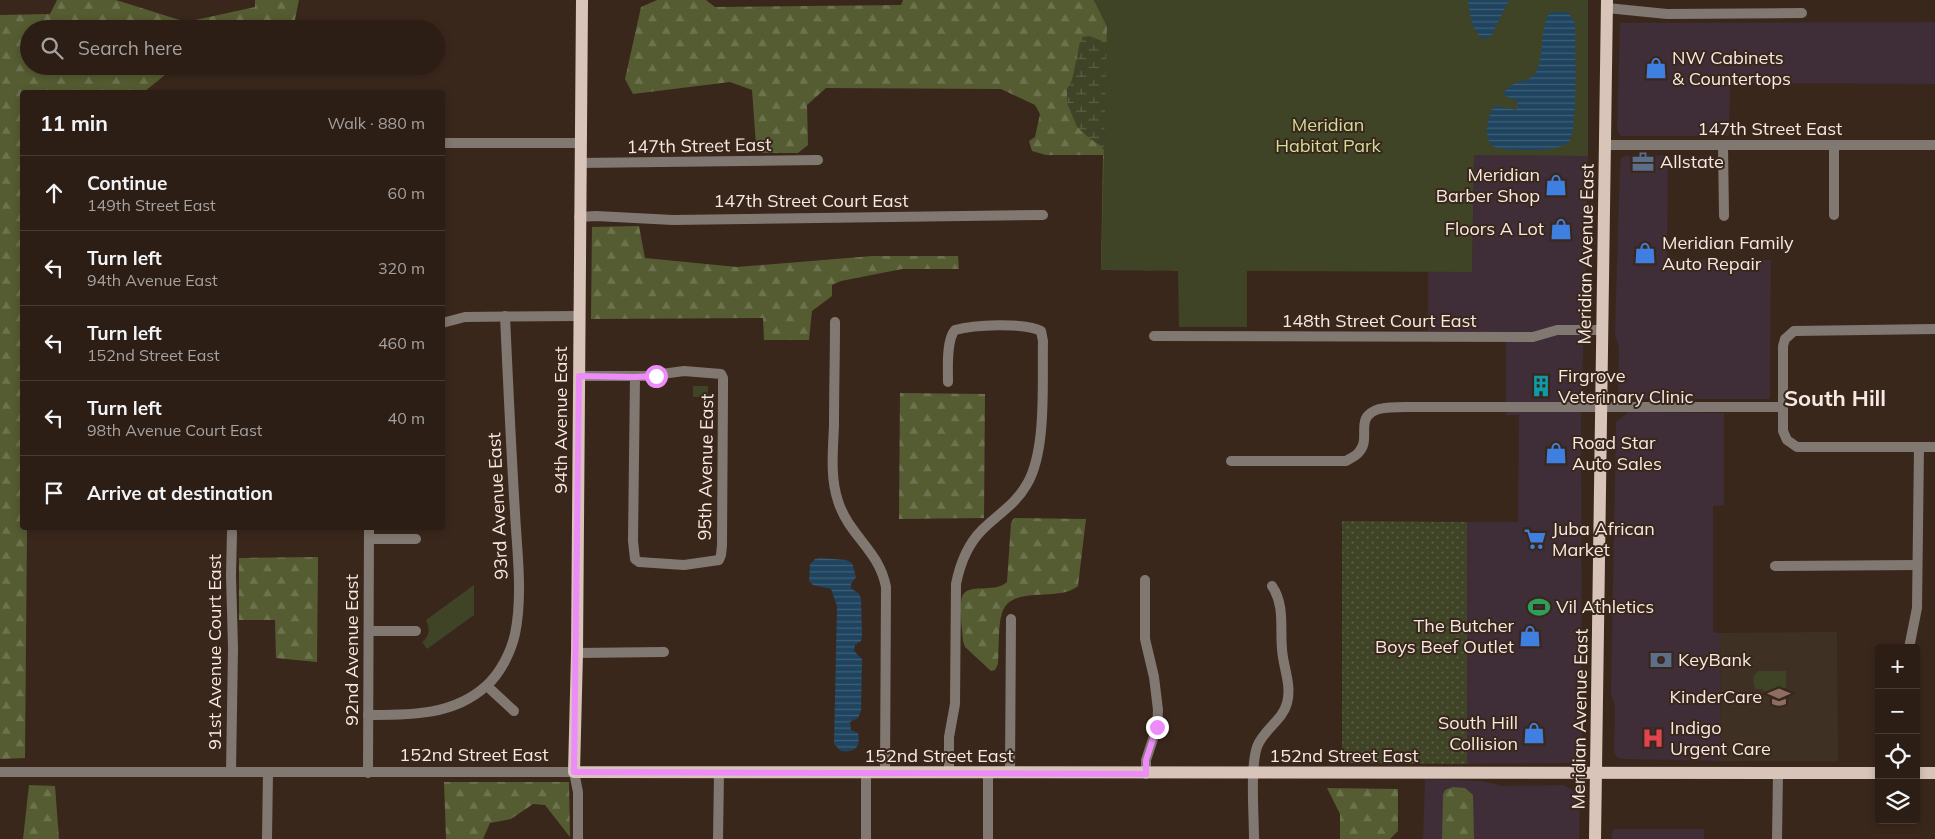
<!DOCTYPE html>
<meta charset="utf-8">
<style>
:root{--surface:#2c1d15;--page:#382a22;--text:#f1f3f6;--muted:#a6a2a0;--line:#483b34}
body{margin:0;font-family:Mulish,sans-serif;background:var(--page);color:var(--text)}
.controls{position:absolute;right:15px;bottom:15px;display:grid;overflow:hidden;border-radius:5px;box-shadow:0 2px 8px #0003}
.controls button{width:45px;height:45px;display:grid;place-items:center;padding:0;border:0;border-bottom:1px solid var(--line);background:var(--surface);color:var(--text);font:25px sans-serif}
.stop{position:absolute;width:15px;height:15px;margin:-11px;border:4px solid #ed8cf9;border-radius:50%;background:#fff}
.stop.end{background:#ed8cf9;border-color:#fff;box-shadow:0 1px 5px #0008}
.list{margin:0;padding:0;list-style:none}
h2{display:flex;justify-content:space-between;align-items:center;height:65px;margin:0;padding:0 20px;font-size:21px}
h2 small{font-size:16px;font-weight:400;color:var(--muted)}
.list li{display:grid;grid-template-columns:32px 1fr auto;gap:15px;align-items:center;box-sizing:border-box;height:75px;padding:0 20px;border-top:1px solid var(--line)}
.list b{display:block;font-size:19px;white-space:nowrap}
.list p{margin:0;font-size:16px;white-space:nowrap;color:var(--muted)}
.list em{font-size:16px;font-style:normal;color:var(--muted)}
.icon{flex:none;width:28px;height:28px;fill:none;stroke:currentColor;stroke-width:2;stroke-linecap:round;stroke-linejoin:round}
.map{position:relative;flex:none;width:1935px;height:839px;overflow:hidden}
.search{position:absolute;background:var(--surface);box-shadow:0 2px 8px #0003;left:20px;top:20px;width:425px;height:55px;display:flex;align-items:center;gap:12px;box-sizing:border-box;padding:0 18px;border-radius:28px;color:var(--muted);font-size:19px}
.panel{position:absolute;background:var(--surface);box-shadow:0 2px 8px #0003;left:20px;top:90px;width:425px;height:440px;border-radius:5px}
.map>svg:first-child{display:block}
.commercial{fill:#3f2d37}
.education{fill:#3e3123}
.grass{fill:url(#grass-dots)}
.forest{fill:url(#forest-firs)}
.wetland{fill:url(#wetland-marsh)}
.green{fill:#3f4427}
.water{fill:url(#water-rules)}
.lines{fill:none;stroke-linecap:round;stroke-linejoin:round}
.minor{stroke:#827872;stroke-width:10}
.major{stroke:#d9c4b9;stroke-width:12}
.route{stroke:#ed8cf9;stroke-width:6}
.labels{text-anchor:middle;stroke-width:4;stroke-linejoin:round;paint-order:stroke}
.poi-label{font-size:18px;fill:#f6e9e2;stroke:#3a271c;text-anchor:start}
.park-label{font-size:18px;fill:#d2df97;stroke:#3a271c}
.street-label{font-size:18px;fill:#f6e9e2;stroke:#3a271c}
.district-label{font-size:22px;font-weight:bold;fill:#f6e9e2;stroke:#3a271c}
</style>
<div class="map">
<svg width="1935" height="839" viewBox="0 0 1935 839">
<defs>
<pattern id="grass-dots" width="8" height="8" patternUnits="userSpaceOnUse" patternTransform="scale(1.25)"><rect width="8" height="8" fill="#3f4427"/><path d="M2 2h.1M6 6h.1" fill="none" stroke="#5b5f46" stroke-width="1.8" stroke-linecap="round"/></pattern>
<pattern id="forest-firs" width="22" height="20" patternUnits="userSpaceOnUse" patternTransform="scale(1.25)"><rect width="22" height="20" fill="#555c31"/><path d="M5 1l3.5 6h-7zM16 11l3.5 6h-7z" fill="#6e734f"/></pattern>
<pattern id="wetland-marsh" width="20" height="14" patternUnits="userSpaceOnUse" patternTransform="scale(1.25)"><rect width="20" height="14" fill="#3f4427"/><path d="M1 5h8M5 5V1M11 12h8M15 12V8" fill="none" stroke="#5b5f46"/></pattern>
<pattern id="water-rules" width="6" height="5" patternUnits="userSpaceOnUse" patternTransform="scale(1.25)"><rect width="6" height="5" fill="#1f4460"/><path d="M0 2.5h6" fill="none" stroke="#405f76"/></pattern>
</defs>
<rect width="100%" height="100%" fill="#3a271c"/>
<!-- commercial -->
<g class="commercial">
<path d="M1935,22V84L1730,83L1729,136H1621L1617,130L1620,23Z"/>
<path d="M1474,155L1588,156L1586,270L1581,414L1582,752L1572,763L1467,764V522H1518L1519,415H1506V332L1428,331V272H1472Z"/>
<path d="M1668,155L1667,259L1771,260L1770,399H1618L1619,347L1615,334L1620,164L1621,158L1626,156Z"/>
<path d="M1629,412L1724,413V505L1713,506V632L1720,633L1721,761L1624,759L1618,758L1614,753L1615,707L1611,693L1616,422Z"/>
<path d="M1425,779L1481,781L1503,786L1563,785L1580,794L1579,839H1423Z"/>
<path d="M1613,829H1704V839H1611Z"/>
</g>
<!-- education -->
<path class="education" d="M1837,632L1838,761H1721L1720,633Z"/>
<!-- grass -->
<path class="grass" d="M1342,521L1467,522V764L1342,763Z"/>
<!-- forest -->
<g class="forest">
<path d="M57,0H116L186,22L255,7V0H299L293,29H29V66H176L144,92H22V528H27L25,758L0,759V15L50,14Z"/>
<path d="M657,0H706L715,7L901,5L903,0H1094L1107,26L1323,271L1101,270L1103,155H1046L1032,151L1029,141L1035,137L1040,114L1035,105L1001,89L826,88L807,105L808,145L798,153H761L756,145L752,90L730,82L633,94L625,79L641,7Z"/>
<path d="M639,226L645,258L737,267L872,256H958L959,269H902L841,281L832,285V296L812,311L809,340H764L763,318L591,319L592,227Z"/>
<path d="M900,393L985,394L984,518L899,519Z"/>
<path d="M1014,518L1086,519L1078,586C1058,603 1011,584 1002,613C998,625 999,650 998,664L995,670L991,671L965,647L963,641C962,629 959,608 962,597C967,582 995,594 1007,582L1011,523Z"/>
<path d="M318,557L317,662L276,658L275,620H239V558Z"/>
<path d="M444,782H569L570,837L545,805L533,804L511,819L490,823L483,839H446Z"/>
<path d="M29,785L55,786L59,839H23Z"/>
<path d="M1453,787L1465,788L1473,795L1474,839H1442L1443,795L1445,790Z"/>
<path d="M1327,788L1398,789V831L1390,839H1340V814Z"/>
</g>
<!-- wetland -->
<path class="wetland" d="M1089,36L1116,46L1106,153L1101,146L1089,138L1077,127L1067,103V89L1072,80L1081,37Z"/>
<!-- green -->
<g class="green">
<path d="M1094,0H1588V156L1474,155L1472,272L1247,271V327H1179L1178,270H1101L1107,26Z"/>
<rect x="693" y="386" width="15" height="11"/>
<path d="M474,585V615L427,649L422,642C430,636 430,629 426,620Z"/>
<path d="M1758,671H1786V688H1783V691H1763V689H1755L1753,677Z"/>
</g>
<!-- water -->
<g class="water">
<path d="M1468,0H1509L1491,36L1485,39C1471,34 1470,12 1468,0Z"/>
<path d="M1551,12H1568L1575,23C1575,42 1578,131 1569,142C1559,153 1509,151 1494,147C1482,138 1488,118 1493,107L1497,106L1516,110L1518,104L1517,101L1503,95C1512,77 1529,85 1536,72C1545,56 1539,24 1551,12Z"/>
<path d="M820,558L846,560L852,563L856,577L851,584V588L859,594L861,599L862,636L861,641L855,645L854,651L862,659L861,711L858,718L850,722L851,730L858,733C861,747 855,753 841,751L834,744L837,606L831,589L813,585L809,581L810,564L815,559Z"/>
</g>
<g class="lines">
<!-- minor -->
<g class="minor">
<path d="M1607,8L1667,14L1802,13"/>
<path d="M442,143H581"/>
<path d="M1605,145H1935"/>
<path d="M1723,145L1724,216"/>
<path d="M580,163L818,160"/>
<path d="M1834,215V145"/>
<path d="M579,217L596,216L673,220L1043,215"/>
<path d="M835,322C835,357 834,391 834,425C833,451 830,477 838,501C849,536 879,550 886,587L885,773"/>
<path d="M442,323L465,317L579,316"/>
<path d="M1935,329L1794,331L1785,339L1783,346V431L1787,440L1797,447H1935"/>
<path d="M1154,336L1533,337L1557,330H1603"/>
<path d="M579,376H647L684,371L721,374L723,378V390L722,545L721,555L719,560L684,565L639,562L635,559L633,541L635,377"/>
<path d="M948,382C948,369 946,340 955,330C973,325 1024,322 1041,331L1043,341C1042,382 1047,450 1027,484C1016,504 998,514 982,530C967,545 960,564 956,584L955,704L949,737V773"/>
<path d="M1231,461H1346C1351,458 1356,456 1359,452C1372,438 1353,417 1379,409C1391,406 1406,407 1418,407H1783"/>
<path d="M369,539H416"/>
<path d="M1775,566L1917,565"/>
<path d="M1145,580V639L1154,677L1158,710L1157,727L1146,760V774"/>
<path d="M369,631H416"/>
<path d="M1909,648L1917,608L1919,447"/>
<path d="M577,653L664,652"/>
<path d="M487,686L514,711"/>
<path d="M368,715C409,715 453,716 486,686C500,674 511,652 515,634C523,596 517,551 515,513C511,447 508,382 505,316"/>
<path d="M0,772H574L578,792V839"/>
<path d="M231,772L233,648L231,576L232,532"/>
<path d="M368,773L369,528"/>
<path d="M1010,773L1011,619"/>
<path d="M267,839L268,772"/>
<path d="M718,839L719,773"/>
<path d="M866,839V773"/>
<path d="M988,839V773"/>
<path d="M1254,839C1254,815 1250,768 1257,747C1263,730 1283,720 1287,703C1292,685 1283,667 1282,649C1280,628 1285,605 1272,586"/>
<path d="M1777,839L1778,773"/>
</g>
<!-- major -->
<g class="major">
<path d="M582,0L577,653L574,772L1879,773"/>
<path d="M1916,773H1935"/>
<path d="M1595,839L1607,0"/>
</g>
</g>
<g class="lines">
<!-- route -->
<path class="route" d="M656,376L635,377L579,376L574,772L1146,774V760L1157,727"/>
</g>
<!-- icons -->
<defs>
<g id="shop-bare" transform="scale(1.725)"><path d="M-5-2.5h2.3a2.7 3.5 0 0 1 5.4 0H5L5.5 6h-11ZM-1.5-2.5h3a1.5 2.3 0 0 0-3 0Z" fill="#3f7fe0" stroke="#3a271c" stroke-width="2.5" paint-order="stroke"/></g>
<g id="office-bare" transform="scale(1.725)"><path d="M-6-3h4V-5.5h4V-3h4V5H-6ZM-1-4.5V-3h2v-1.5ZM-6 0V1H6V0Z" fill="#5c6f8a" stroke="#3a271c" stroke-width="2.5" paint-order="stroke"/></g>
<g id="building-bare" transform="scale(1.725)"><path d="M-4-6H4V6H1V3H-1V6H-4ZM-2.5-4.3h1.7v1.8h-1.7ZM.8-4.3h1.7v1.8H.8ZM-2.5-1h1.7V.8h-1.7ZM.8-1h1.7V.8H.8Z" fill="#0f9aa8" stroke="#3a271c" stroke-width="2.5" paint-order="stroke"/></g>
<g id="supermarket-bare" transform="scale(1.725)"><path d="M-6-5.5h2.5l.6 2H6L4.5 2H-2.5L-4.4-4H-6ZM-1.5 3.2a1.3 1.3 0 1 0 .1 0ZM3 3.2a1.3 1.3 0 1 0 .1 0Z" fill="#3f7fe0" stroke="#3a271c" stroke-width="2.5" paint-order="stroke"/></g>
<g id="stadium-bare" transform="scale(1.725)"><path d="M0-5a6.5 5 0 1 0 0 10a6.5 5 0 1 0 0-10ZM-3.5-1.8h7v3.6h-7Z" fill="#2e9e5b" stroke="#3a271c" stroke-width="2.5" paint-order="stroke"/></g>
<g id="bank-bare" transform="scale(1.725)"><path d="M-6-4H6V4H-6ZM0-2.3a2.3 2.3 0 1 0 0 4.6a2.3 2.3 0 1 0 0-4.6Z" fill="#5c6f8a" stroke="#3a271c" stroke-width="2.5" paint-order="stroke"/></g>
<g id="school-bare" transform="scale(1.725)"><path d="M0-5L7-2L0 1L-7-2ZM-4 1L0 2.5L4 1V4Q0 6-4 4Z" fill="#8d6e63" stroke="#3a271c" stroke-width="2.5" paint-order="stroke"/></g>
<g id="hospital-bare" transform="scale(1.725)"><path d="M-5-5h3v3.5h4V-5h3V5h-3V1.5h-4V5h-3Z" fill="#e0444e" stroke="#3a271c" stroke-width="2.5" paint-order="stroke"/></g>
</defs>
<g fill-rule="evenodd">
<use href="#shop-bare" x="1656" y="68"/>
<use href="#office-bare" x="1643" y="162"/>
<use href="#shop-bare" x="1556" y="185"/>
<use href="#shop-bare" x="1561" y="229"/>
<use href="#shop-bare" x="1645" y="253"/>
<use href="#building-bare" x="1541" y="386"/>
<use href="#shop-bare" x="1556" y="453"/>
<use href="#supermarket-bare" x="1535" y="539"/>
<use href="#stadium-bare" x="1539" y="607"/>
<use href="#shop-bare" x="1530" y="636"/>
<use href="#bank-bare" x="1661" y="660"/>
<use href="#school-bare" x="1779" y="697"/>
<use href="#shop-bare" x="1534" y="733"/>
<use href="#hospital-bare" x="1653" y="738"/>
</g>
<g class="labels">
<!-- poi labels -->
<g class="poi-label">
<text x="1672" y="64">NW Cabinets<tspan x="1672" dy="21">&amp; Countertops</tspan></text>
<text x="1660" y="168">Allstate</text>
<text x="1540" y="181" text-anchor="end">Meridian<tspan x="1540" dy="21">Barber Shop</tspan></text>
<text x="1544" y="235" text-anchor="end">Floors A Lot</text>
<text x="1662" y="249">Meridian Family<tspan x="1662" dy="21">Auto Repair</tspan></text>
<text x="1558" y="382">Firgrove<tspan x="1558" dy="21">Veterinary Clinic</tspan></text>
<text x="1572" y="449">Road Star<tspan x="1572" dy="21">Auto Sales</tspan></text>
<text x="1552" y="535">Juba African<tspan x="1552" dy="21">Market</tspan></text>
<text x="1556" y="613">Vil Athletics</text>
<text x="1514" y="632" text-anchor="end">The Butcher<tspan x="1514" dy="21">Boys Beef Outlet</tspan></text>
<text x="1678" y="666">KeyBank</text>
<text x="1762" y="703" text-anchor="end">KinderCare</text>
<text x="1518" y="729" text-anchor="end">South Hill<tspan x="1518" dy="21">Collision</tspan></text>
<text x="1670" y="734">Indigo<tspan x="1670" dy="21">Urgent Care</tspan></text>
</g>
<!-- park labels -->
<g class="park-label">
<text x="1328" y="131">Meridian<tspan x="1328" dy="21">Habitat Park</tspan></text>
</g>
<!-- street labels -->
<g class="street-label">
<text x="1770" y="135">147th Street East</text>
<text transform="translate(699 146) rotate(-1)" y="6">147th Street East</text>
<text x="811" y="207">147th Street Court East</text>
<text transform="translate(1586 254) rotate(-89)" y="6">Meridian Avenue East</text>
<text x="1379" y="327">148th Street Court East</text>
<text transform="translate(561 420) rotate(-90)" y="6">94th Avenue East</text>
<text transform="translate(706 467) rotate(-89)" y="6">95th Avenue East</text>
<text transform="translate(498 506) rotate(-93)" y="6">93rd Avenue East</text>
<text transform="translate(352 650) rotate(-90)" y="6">92nd Avenue East</text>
<text transform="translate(215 652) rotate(-90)" y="6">91st Avenue Court East</text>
<text transform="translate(1580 719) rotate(-89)" y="6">Meridian Avenue East</text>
<text x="474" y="761">152nd Street East</text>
<text x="939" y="762">152nd Street East</text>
<text x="1344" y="762">152nd Street East</text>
</g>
<!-- district labels -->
<g class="district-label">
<text x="1835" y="406">South Hill</text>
</g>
</g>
</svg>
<div class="controls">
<button>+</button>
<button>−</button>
<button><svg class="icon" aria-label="locate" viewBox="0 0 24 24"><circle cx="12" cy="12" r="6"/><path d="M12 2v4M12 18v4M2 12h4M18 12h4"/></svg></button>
<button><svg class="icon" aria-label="layers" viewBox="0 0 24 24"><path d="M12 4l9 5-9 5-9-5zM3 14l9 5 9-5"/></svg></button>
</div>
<div class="stop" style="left:656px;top:376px"></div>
<div class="stop end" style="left:1157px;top:727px"></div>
<div class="search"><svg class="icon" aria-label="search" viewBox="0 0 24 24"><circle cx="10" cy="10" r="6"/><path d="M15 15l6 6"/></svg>Search here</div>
<section class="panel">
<h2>11 min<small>Walk · 880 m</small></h2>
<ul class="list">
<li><svg class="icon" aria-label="ahead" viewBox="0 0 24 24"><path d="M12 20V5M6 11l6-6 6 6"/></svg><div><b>Continue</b><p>149th Street East</p></div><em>60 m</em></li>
<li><svg class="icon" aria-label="left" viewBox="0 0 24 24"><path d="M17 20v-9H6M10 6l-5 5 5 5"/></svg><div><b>Turn left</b><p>94th Avenue East</p></div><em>320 m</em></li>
<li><svg class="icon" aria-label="left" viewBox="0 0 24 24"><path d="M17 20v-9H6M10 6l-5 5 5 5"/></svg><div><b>Turn left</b><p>152nd Street East</p></div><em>460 m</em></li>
<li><svg class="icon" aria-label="left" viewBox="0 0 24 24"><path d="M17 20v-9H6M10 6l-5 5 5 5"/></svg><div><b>Turn left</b><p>98th Avenue Court East</p></div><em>40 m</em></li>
<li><svg class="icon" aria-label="arrive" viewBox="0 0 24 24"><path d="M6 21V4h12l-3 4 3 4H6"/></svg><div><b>Arrive at destination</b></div></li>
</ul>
</section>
</div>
